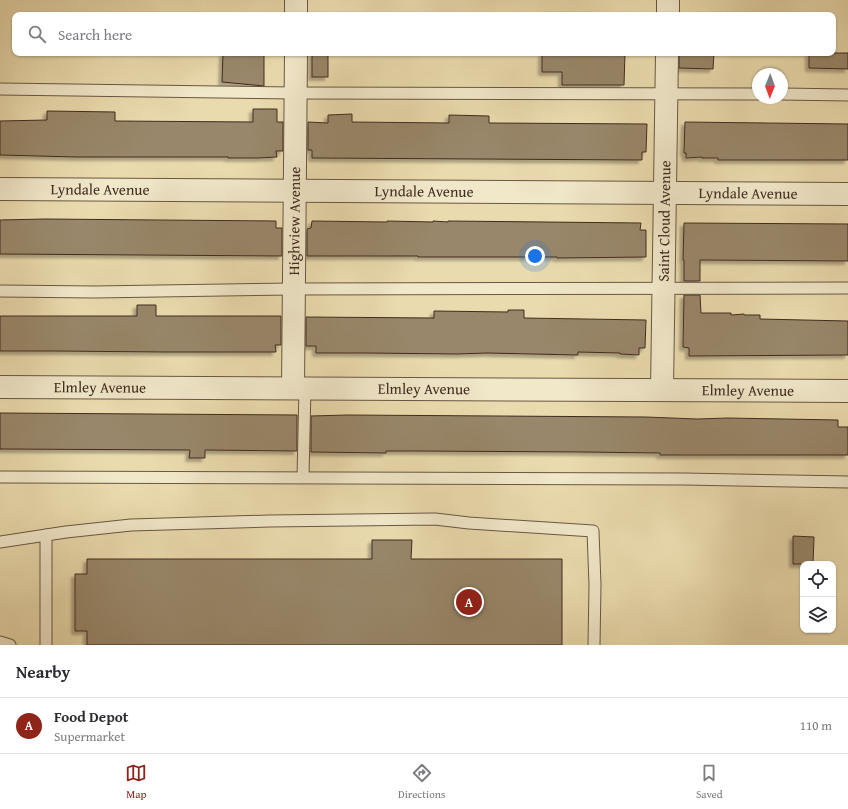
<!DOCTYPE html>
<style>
:root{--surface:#fff;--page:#f7f7f7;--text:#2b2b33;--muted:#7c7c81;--line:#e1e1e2;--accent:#8f2418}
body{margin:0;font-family:"Gentium Book Plus",serif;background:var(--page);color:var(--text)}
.controls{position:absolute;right:12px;bottom:12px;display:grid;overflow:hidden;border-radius:8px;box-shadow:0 1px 3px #0004}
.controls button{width:36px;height:36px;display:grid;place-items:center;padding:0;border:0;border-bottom:1px solid var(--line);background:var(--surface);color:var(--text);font:20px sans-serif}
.compass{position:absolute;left:752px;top:68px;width:36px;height:36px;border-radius:50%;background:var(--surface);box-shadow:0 1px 3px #0004;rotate:181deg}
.you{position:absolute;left:535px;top:256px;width:14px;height:14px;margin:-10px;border:3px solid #fff;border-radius:50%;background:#1a73e8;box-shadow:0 0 0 6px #1a73e833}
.badge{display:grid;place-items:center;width:26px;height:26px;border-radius:50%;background:var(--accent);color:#fff;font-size:13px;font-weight:700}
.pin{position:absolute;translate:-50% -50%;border:2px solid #fff;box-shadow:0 1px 4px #0006}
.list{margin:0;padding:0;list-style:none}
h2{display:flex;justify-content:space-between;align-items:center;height:52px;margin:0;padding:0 16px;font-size:17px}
h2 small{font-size:13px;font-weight:400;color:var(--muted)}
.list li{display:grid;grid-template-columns:26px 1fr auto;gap:12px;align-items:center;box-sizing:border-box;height:56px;padding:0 16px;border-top:1px solid var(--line)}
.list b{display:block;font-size:15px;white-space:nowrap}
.list p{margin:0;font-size:13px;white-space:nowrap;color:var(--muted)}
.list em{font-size:13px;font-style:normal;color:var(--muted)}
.icon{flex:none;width:22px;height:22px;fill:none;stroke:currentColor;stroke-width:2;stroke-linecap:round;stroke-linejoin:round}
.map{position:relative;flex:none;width:848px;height:645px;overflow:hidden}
.search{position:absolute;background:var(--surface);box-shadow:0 1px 3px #0004;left:12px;right:12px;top:12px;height:44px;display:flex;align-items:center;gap:10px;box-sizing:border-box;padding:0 14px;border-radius:8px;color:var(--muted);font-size:15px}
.sheet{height:108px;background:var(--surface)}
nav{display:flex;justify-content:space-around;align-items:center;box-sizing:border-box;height:56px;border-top:1px solid var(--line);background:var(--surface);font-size:11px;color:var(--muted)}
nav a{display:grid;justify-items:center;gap:2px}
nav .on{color:var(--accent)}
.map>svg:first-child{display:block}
.building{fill:#98876a;stroke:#402b20;filter:url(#shadow)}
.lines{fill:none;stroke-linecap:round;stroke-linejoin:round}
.service-casing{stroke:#6a5744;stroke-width:13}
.minor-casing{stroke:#6a5744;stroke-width:24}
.service{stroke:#f1e8ca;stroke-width:11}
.minor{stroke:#f1e8ca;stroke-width:22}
.labels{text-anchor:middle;stroke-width:3.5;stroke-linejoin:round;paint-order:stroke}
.street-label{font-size:15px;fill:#402b20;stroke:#f1e8ca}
</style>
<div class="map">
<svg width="848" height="645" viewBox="0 0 848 645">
<defs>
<filter id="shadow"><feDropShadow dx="-3.5" dy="3.5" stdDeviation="1" flood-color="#0004"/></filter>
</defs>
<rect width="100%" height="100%" fill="#eadbae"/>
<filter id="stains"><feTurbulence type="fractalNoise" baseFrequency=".005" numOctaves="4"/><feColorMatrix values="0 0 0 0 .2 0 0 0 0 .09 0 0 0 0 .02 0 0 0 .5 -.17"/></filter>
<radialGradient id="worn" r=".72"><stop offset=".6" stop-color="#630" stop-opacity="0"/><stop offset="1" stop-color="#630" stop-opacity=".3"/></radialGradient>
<!-- building -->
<g class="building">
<path d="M223,53H264V86L222,82Z"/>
<rect x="312" y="53" width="16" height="24"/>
<path d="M542,53H625L624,85H562V72H542Z"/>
<path d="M679,53H714L713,69L679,68Z"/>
<path d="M809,53H848V69L809,68Z"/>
<path d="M253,109H277V122H283V151H276L277,157L258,158H228V157H76L0,155V121L47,120V111L115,112V121L253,122Z"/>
<path d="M352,114V122L449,123V115L489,116V123L647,124L646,152H642V160L312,158V150H308V122L328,123V115Z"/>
<path d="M685,122L848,124V160H718V158H702V157L686,158V153H684Z"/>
<path d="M45,219L276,221V228H282V256L0,254V220Z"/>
<path d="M312,221L387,222V221L433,222V221L448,222V221L641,223L640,230H646V257L557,258V257H418V256H307V229L311,228Z"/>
<path d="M684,223L848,224V261L700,260V281H684V260H683Z"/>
<path d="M684,295H700L701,313H731V315L744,314V315H760V319L848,321V355L689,356V348L683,347Z"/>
<path d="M137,305H156V316H281V345H275L276,352H165L54,351H0V316H137Z"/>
<path d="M508,310H524V318L646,320L645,348H639V355L620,354V353L578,352V355L487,353L457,354L366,353H316V346H306V317L434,318V311L508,312Z"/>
<path d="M0,413L297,415V451L205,450V458H189L190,450L0,449Z"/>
<path d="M347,415L646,417L697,419L727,418L838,420V427H848V455H660V453L583,452L417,451H386V453L311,452V416Z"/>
<path d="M793,536L814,537L813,564H793Z"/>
<path d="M372,540H412L411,559H562V645H87V631H75V574H87V559H372Z"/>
</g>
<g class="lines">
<!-- service casing -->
<g class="service-casing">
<g id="service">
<path d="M0,89L295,93L758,94"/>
<path d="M782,94L848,95"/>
<path d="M0,291L95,292L294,289L848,288"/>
<path d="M0,477L684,479L848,482"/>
<path d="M303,477L305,388"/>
<path d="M0,542L66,532L131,525L269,521L435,519L469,523L593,531L595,585L594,645"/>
<path d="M0,642L10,645"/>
<path d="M46,645V535"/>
</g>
</g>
<!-- minor casing -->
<g class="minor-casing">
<g id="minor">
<path d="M296,15V0"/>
<path d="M668,15V0"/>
<path id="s1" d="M0,189L848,194"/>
<path id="s2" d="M0,387L848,391"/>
<path id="s3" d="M293,388L296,53"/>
<path id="s4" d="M662,390L667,53"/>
</g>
</g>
<!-- service -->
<use href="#service" class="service"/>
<!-- minor -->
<use href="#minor" class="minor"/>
</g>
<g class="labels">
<!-- street labels -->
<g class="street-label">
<text dy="5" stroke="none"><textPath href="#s1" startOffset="100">Lyndale Avenue</textPath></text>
<text dy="5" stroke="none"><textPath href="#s1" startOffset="424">Lyndale Avenue</textPath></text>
<text dy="5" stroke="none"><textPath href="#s1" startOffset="748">Lyndale Avenue</textPath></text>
<text dy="5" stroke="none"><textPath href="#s3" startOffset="167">Highview Avenue</textPath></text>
<text dy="5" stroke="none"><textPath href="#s4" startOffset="169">Saint Cloud Avenue</textPath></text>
<text dy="5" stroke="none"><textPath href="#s2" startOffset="100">Elmley Avenue</textPath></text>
<text dy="5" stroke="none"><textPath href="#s2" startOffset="424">Elmley Avenue</textPath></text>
<text dy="5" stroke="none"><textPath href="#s2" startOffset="748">Elmley Avenue</textPath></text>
</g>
</g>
<rect width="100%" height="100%" filter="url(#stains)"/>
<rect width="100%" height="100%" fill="url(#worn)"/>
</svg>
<div class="controls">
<button><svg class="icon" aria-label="locate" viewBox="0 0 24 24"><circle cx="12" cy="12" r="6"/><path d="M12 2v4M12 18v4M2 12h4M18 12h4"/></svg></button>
<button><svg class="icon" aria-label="layers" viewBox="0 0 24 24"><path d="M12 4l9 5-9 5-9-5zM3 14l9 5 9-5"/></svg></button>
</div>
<svg class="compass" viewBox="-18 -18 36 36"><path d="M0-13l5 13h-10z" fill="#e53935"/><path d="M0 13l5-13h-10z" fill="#7c7c81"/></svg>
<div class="you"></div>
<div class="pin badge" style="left:469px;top:602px">A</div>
<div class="search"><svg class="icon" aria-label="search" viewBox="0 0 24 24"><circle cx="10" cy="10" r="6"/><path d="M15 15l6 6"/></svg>Search here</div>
</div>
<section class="sheet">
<h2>Nearby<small></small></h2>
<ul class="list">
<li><span class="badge">A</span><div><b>Food Depot</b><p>Supermarket</p></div><em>110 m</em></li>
</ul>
</section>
<nav>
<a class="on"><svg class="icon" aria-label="map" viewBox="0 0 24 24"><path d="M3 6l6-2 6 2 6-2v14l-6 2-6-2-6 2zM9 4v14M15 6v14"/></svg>Map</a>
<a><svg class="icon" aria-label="directions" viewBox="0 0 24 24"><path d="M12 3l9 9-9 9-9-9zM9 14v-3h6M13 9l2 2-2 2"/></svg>Directions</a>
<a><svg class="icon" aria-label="saved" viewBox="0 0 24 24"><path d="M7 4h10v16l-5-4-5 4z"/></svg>Saved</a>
</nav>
